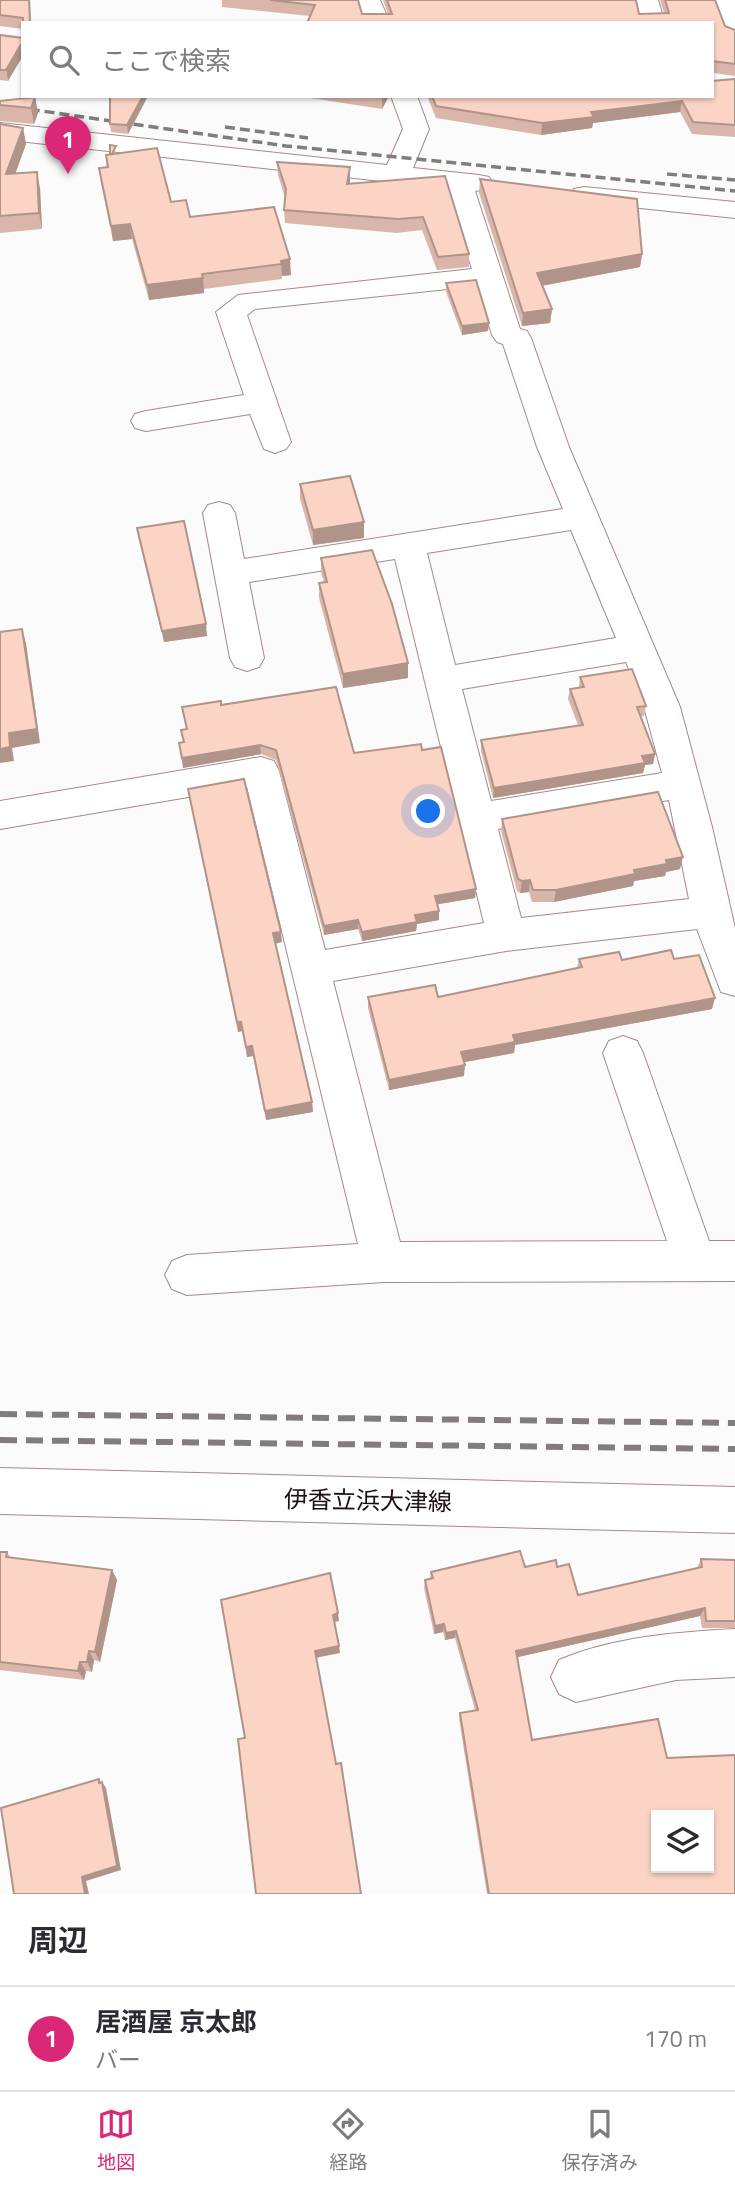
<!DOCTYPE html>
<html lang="ja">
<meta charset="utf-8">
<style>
:root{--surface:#fff;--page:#f2f2f3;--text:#2b2b33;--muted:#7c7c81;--line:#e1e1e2;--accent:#db2777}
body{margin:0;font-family:"Titillium Web","Noto Sans JP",sans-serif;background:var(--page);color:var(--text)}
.controls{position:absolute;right:21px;bottom:21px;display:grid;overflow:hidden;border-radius:0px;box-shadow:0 2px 5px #0004}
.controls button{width:63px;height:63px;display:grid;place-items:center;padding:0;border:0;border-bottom:2px solid var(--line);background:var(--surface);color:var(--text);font:35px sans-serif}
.you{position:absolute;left:429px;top:812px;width:24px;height:24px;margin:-18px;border:5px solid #fff;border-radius:50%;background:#1a73e8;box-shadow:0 0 0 10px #1a73e833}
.badge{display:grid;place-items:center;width:46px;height:46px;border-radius:50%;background:var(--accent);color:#fff;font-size:23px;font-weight:700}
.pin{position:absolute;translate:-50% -58px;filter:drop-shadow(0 2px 4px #0008)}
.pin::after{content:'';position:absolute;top:37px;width:24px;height:21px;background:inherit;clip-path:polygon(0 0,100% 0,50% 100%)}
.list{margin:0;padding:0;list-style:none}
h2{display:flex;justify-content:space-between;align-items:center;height:91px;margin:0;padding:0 28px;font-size:30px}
h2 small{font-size:23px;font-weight:400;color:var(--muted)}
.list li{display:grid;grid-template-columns:46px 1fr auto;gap:21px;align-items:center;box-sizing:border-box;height:105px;padding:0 28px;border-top:2px solid var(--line)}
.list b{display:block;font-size:26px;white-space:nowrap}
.list p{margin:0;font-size:23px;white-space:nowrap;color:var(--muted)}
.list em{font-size:23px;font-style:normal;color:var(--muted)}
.icon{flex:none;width:38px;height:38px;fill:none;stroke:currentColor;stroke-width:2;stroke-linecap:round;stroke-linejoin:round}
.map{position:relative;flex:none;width:735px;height:1894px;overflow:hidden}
.search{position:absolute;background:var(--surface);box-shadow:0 2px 5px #0004;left:21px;right:21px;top:21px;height:77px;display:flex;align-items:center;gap:18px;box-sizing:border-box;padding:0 24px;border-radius:0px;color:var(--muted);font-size:26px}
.sheet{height:196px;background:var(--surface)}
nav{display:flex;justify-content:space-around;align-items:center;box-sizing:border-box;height:98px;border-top:2px solid var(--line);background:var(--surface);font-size:19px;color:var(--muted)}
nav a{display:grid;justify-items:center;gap:4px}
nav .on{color:var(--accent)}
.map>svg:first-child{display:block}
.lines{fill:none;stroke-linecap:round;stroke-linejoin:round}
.street-casing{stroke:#a88888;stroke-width:2}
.primary-casing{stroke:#a88888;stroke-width:2}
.street{fill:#fff;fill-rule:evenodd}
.primary{fill:#fff;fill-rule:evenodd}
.rail-far1{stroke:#837c7c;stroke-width:3.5;stroke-dasharray:10 5;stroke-linecap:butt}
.rail{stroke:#837c7c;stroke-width:6;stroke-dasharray:17 9;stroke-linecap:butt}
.wall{fill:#d9b6a9}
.shaded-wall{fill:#b0948a}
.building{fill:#fcd4c5;stroke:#b0948a;stroke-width:2;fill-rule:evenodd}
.labels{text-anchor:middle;stroke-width:6;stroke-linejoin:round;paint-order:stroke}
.near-street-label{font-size:24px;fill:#1c1010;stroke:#fff}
</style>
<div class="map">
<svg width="735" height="1894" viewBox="0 0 735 1894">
<rect width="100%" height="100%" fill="#fbfbfb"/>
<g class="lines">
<!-- street casing -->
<g class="street-casing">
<g id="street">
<path d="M356,0H380L390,23H364Z"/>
<path d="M634,0H658L665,23H639Z"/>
<path d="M711,0H735V40L726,37Z"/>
<path d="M391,96H417L429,129L413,168L479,175L489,177L493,183L489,189L475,191L520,329L527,331L531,338L569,447L680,707L712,827L735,928V996L721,992L697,929L506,951L333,981L400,1242L667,1241L603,1053L609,1041L623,1036L637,1041L643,1053L709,1241H735V1281L384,1282L187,1295L172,1289L165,1275L172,1261L187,1255L358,1244L247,787L0,829V801L261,757L274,761L279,771L325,950L484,923L395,559L249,582L264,658L259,667L247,671L235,667L230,658L203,513L208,505L219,502L230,505L235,513L244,559L563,509L537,447L503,344L497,342L492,335L477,286L255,309L247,315L291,442L286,449L275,453L264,449L250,414L146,431L135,428L131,421L135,414L146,411L244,395L216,312L238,295L472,269L446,188L0,139V123L387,165L403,129ZM571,530L616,638L455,665L427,553ZM626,662L644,707L662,773L491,801L462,689ZM669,800L689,899L521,918L498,829Z"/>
<path d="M584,187L735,202V218L574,201L570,195L574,189Z"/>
<path d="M735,1629V1677L676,1680L576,1702L559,1694L551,1677L559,1660C613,1637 677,1632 735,1629Z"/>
</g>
</g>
<!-- primary casing -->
<g class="primary-casing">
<path id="primary" d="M0,1468L735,1487V1533L0,1514Z"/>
</g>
<!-- street -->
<use href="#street" class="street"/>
<!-- primary -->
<use href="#primary" class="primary"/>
<!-- rail-far1 -->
<g class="rail-far1">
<path d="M0,105L286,146L735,191"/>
<path d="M225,127L308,138"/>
<path d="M667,174L735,180"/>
</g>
<!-- rail -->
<g class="rail">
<path d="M0,1414L735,1423"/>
<path d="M0,1440L735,1449"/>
</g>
</g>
<!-- wall -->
<g class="wall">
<path d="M0,0H30L31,23H23V29L0,26Z"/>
<path d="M222,0H358L362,14H388L383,0H636L639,14L664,13L660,0H715L725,26L735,30V76L310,16L222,7Z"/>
<path d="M0,35L8,81L0,80Z"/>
<path d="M735,79V137L692,134L680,112L593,123L592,128L541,135L436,118L427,96H712Z"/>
<path d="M148,96L128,134L111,132L110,124Z"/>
<path d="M298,96H389L382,109Z"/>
<path d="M35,97L38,113L34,124L0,121V101Z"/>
<path d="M0,124L23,128L26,144L15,174L40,188L42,229L0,233Z"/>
<path d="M117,153L171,202L190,217L274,207L291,275L282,276V279L204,289V293L149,300L132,239L113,241L101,183L99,168L107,167L106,155Z"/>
<path d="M277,162L350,181V183L445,176L469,254V267L437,270L422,230L397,233L285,223L284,210L285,198L278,175Z"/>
<path d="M480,179L642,254L640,267L542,286L552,309L550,323L522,326L479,193Z"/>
<path d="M446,283L488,331L462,335L446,292Z"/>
<path d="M300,484L364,538L313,545L300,499Z"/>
<path d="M137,528L207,636L164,642L139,540Z"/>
<path d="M321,558L408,678L343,688L319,598V583L324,582L321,573Z"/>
<path d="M580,677L646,706L644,716H641L655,754L653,764L645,765L643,773L493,798L481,751V740L578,725L568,699L570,689L579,687Z"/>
<path d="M221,705L354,753L422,750L476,889L475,898L437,904L439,920L417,924L416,931L362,941L358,929L324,935L276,760L261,754L183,768L179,743L183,742L181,730L186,729L182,707Z"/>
<path d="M188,789L282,942L275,943L312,1102L313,1112L266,1120L253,1056L247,1057L242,1031L238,1032Z"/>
<path d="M502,819L680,869L666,872L665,876L634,881L633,886L554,902H532L529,892L520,893L517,891L501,831Z"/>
<path d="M579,959H674L712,1009L515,1045L514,1053L464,1062V1076L389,1090L368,1008V997H438L577,968Z"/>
<path d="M0,1552H7L10,1557L112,1570L117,1580L100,1662L94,1660L92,1672L86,1671L84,1680L0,1670Z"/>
<path d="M701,1559L735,1560V1628H702L700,1616L517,1657L532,1740L667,1758L735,1894H487L459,1719L460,1713L475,1710L455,1638L445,1640L443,1632L434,1634L424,1588L425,1580L430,1579L431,1572L525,1567H557L578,1595L697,1568Z"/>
</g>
<!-- shaded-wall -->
<g class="shaded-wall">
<path d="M23,41V56L8,81L6,70Z"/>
<path d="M143,96H148L128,134L127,125Z"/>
<path d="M383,96H389L382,109V98Z"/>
<path d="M35,97L38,113L34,124L31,108Z"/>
<path d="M682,101L680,112L593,123L592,128L541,135L542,123L591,112Z"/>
<path d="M23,128L26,144L9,191L6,174Z"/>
<path d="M350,167V181L347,197V184Z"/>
<path d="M37,172L40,188L42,229L39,213Z"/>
<path d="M130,224L132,239L113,241L111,226Z"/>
<path d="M642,254L640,267L535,287L537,273Z"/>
<path d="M290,259L291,275L282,276L281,261Z"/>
<path d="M203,278L204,293L149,300L147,285Z"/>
<path d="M552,309L550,323L522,326L523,313Z"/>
<path d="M489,323L488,331L462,335V326Z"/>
<path d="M364,522V538L313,545V530Z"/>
<path d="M206,624L207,636L164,642L162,631Z"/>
<path d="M22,629L26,643L40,743L12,748L14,761L0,763V749L9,733Z"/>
<path d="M408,663V678L343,688V674Z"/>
<path d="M260,745L261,754L183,768L182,758Z"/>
<path d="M655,754L653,764L645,765L643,773L493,798L494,788Z"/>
<path d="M683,857L680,869L666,872L665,876L634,881L633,886L554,902L556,890L666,860Z"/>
<path d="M530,880L529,892L520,893L522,881Z"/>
<path d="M476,889L475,898L434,905L435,896Z"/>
<path d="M439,911V920L417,924L416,931L362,941V932L415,915Z"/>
<path d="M358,920V929L324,935V926Z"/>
<path d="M281,932L282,942L274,944L273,933Z"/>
<path d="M715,998L712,1009L515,1045L514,1053L460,1063L461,1052L513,1035Z"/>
<path d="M237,1022H241L242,1031L238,1032Z"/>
<path d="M252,1046L253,1056L247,1057L246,1047Z"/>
<path d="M465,1065L464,1076L389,1090V1080Z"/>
<path d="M312,1102L313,1112L266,1120L265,1111Z"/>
<path d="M112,1570L117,1580L100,1662L95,1652Z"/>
<path d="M705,1608L700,1616L514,1658L516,1651Z"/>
<path d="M338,1613L339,1621L334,1622L333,1615Z"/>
<path d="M444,1624L443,1632L434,1634L435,1626Z"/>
<path d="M456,1631L455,1638L445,1640L446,1633Z"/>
<path d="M339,1646L340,1653L315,1658V1651Z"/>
<path d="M89,1651L94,1660L92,1672L87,1662Z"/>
<path d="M80,1662L86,1671L84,1680L78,1671Z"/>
<path d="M102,1782L106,1788L121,1870L86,1881L89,1894H85L82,1877Z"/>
</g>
<!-- building -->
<g class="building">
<path d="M0,0H29L30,23H23V18L0,15Z"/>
<path d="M270,0H358L362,14H392L387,0H636L639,14L669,13L665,0H715L725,26L735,30V64L712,61V23H307L315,5Z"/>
<path d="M0,35L23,38V41L6,70H0Z"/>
<path d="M735,79V125L693,122L682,101L591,112L594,117L542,123L436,106L432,96H712V81Z"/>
<path d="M110,96H143L127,125L110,124Z"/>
<path d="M35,97L31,108L0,105V101Z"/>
<path d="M0,124L23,128L6,174L37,172L39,213L0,216Z"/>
<path d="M110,145L116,146L112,154H110Z"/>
<path d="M157,148L171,202L186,200L190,217L274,207L290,259L281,261L282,264L202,274L203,278L147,285L130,224L111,226L99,168L108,167L106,155Z"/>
<path d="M277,162L350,167L347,184L445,176L469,254L438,257L423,217L398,219L284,210L286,189Z"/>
<path d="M480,179L637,199L642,254L537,273L552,309L523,313Z"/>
<path d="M476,280L489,323L462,326L446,283Z"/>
<path d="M350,476L364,522L313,530L300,484Z"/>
<path d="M184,521L206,624L162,631L137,528Z"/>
<path d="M372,550L392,604L408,663L343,674L319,583L327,582L321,558Z"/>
<path d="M22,629L37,729L9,733L10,747L0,749V632Z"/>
<path d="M632,669L646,706L637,707L655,754L642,756L645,763L494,788L481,740L583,725L570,689L584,687L580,677Z"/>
<path d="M336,687L354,753L421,744L422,750L441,747L476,889L435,896L439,911L415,915L417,922L362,932L358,920L324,926L276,750L260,745L182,758L179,743L184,742L181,730L187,729L182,707L221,701V705Z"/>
<path d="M244,779L281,932L273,933L312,1102L265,1111L252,1046L246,1047L241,1022H237L188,789Z"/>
<path d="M658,792L683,857L666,860L667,864L634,870L635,874L556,890H533L530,880L522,881L518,879L502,819Z"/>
<path d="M671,950L674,959L699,955L715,998L513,1035L515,1042L461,1052L465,1065L389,1080L368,997L435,985L438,997L582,967L579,959L619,952L622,960Z"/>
<path d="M520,1551L525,1567L556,1560L557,1567L569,1564L578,1595L702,1567L701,1559L735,1560V1621H706L705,1608L516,1651L532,1740L658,1719L667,1758L735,1755V1894H489L460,1713L478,1710L456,1631L446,1633L444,1624L435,1626L425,1580L433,1578L431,1572ZM656,1815H709V1868H656Z"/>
<path d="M0,1552H7L6,1557L112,1570L95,1652L89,1651L87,1662H80L78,1671L0,1662Z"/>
<path d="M330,1573L338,1613L333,1615L339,1646L315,1651L336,1764L341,1763L361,1894H256L238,1739L245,1738L221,1600Z"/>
<path d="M99,1779V1783L102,1782L117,1866L82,1877L85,1894H14L1,1808Z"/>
</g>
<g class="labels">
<!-- near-street labels -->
<g class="near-street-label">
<text transform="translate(368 1501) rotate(1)" y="8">伊香立浜大津線</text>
</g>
</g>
</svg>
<div class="controls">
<button><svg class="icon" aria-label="layers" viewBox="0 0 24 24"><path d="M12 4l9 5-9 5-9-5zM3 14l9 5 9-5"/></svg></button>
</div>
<div class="you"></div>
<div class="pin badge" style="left:68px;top:174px">1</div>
<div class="search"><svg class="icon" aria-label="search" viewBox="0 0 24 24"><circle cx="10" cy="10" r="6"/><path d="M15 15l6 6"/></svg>ここで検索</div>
</div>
<section class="sheet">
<h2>周辺<small></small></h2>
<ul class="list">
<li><span class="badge">1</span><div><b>居酒屋 京太郎</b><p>バー</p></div><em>170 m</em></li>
</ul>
</section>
<nav>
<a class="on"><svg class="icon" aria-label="map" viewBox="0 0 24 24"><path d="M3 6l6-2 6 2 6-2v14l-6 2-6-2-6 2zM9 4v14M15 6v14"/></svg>地図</a>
<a><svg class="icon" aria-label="directions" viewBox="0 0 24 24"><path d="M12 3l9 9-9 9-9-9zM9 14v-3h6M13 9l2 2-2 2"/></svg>経路</a>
<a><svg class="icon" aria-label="saved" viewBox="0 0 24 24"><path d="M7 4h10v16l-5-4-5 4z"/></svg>保存済み</a>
</nav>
